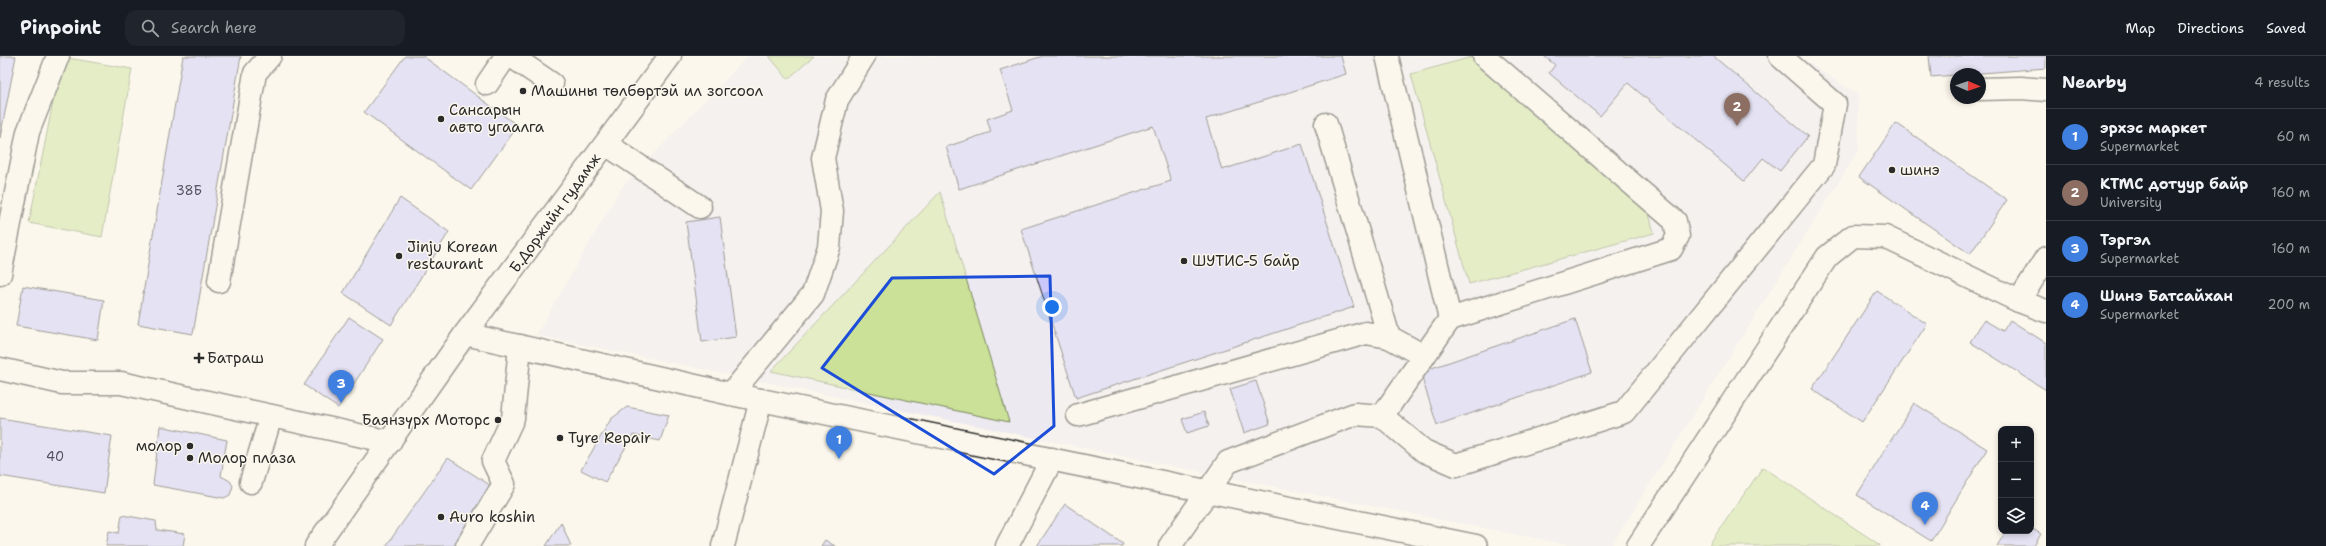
<!DOCTYPE html>
<meta charset="utf-8">
<style>
:root{--surface:#171b24;--page:#20242c;--text:#f1f3f6;--muted:#9ea1a6;--line:#363941;--accent:#98999b}
body{margin:0;font-family:"Shantell Sans",sans-serif;background:var(--page);color:var(--text)}
.controls{position:absolute;right:12px;bottom:12px;display:grid;overflow:hidden;border-radius:8px;box-shadow:0 2px 6px #0003}
.controls button{width:36px;height:36px;display:grid;place-items:center;padding:0;border:0;border-bottom:1px solid var(--line);background:var(--surface);color:var(--text);font:20px sans-serif}
.compass{position:absolute;left:1950px;top:12px;width:36px;height:36px;border-radius:50%;background:var(--surface);box-shadow:0 2px 6px #0003;rotate:92deg}
.you{position:absolute;left:1052px;top:251px;width:14px;height:14px;margin:-10px;border:3px solid #fff;border-radius:50%;background:#1a73e8;box-shadow:0 0 0 6px #1a73e833}
.badge{display:grid;place-items:center;width:26px;height:26px;border-radius:50%;background:var(--accent);color:#fff;font-size:13px;font-weight:700}
.pin{position:absolute;translate:-50% -33px;filter:drop-shadow(0 1px 2px #0008)}
.pin::after{content:'';position:absolute;top:21px;width:14px;height:12px;background:inherit;clip-path:polygon(0 0,100% 0,50% 100%)}
.list{margin:0;padding:0;list-style:none}
h2{display:flex;justify-content:space-between;align-items:center;height:52px;margin:0;padding:0 16px;font-size:17px}
h2 small{font-size:13px;font-weight:400;color:var(--muted)}
.list li{display:grid;grid-template-columns:26px 1fr auto;gap:12px;align-items:center;box-sizing:border-box;height:56px;padding:0 16px;border-top:1px solid var(--line)}
.list b{display:block;font-size:15px;white-space:nowrap}
.list p{margin:0;font-size:13px;white-space:nowrap;color:var(--muted)}
.list em{font-size:13px;font-style:normal;color:var(--muted)}
.icon{flex:none;width:22px;height:22px;fill:none;stroke:currentColor;stroke-width:2;stroke-linecap:round;stroke-linejoin:round}
.map{position:relative;flex:none;width:2046px;height:490px;overflow:hidden}
header{display:flex;align-items:center;gap:24px;box-sizing:border-box;height:56px;padding:0 20px;background:var(--surface);border-bottom:1px solid var(--line)}
header strong{font-size:19px}
nav{display:flex;gap:22px;margin-inline-start:auto;font-size:14px}
.search{width:280px;height:36px;background:var(--page);display:flex;align-items:center;gap:10px;box-sizing:border-box;padding:0 14px;border-radius:12px;color:var(--muted);font-size:15px}
main{display:flex}
aside{flex:1;background:var(--surface)}
.map>svg:first-child{display:block}
.built{fill:#ece9f0}
.green{fill:#cae197;stroke:#7a8661}
.building{fill:#cac8fb;stroke:#2b2b2b}
.lines{fill:none;stroke-linecap:round;stroke-linejoin:round}
.minor-casing{stroke:#2b2b2b;stroke-width:25}
.major-casing{stroke:#2b2b2b;stroke-width:25}
.minor{stroke:#fbf7ec;stroke-width:22}
.major{stroke:#fbf7ec;stroke-width:22}
.marked{fill:none;stroke:#1d4ed8;stroke-width:3;stroke-linejoin:round}
.poi-dot{fill:#2b2b2b;stroke:#fbf7ec;stroke-width:1.5}
.labels{text-anchor:middle;stroke-width:3;stroke-linejoin:round;paint-order:stroke}
.number-label{font-size:13px;fill:#53525f}
.poi-label{font-size:15px;fill:#2b2b2b;stroke:#fbf7ec;text-anchor:start}
.street-label{font-size:15px;fill:#2b2b2b;stroke:#fbf7ec}
</style>
<header>
<strong>Pinpoint</strong>
<div class="search"><svg class="icon" aria-label="search" viewBox="0 0 24 24"><circle cx="10" cy="10" r="6"/><path d="M15 15l6 6"/></svg>Search here</div>
<nav><a>Map</a><a>Directions</a><a>Saved</a></nav>
</header>
<main>
<div class="map">
<svg width="2046" height="490" viewBox="0 0 2046 490">
<rect width="100%" height="100%" fill="#fbf7ec"/>
<filter id="ink" filterUnits="userSpaceOnUse"><feTurbulence type="fractalNoise" baseFrequency=".025" numOctaves="2"/><feDisplacementMap in="SourceGraphic" scale="8" xChannelSelector="R" yChannelSelector="G"/><feConvolveMatrix kernelMatrix="1 2 1 2 8 2 1 2 1" color-interpolation-filters="sRGB"/></filter>
<g filter="url(#ink)">
<!-- built -->
<path class="built" d="M748,0H1798L1858,38L1859,94L1611,490H1574L1225,421L536,279L621,132Z"/>
<!-- green -->
<g class="green">
<path d="M769,0H814L788,23Z"/>
<path d="M62,1L132,13L102,181L29,167Z"/>
<path d="M1472,1L1648,154L1654,177L1469,228L1411,18Z"/>
<path d="M940,136L1009,366L771,315Z"/>
<path d="M1763,411L1880,489V490H1708Z"/>
</g>
<!-- building -->
<g class="building">
<path d="M0,0H16L0,82Z"/>
<path d="M183,0H241L193,278L138,268Z"/>
<path d="M405,0H423L518,70L471,134L364,56Z"/>
<path d="M1043,0H1341L1346,18L1206,63L1222,114L1302,88L1354,251L1076,342L1021,173L1171,125L1153,70L959,133L946,91L991,76L987,63L1013,54L1000,14Z"/>
<path d="M1544,0H1713L1808,80L1780,115L1763,102L1744,125L1628,27L1600,60L1549,17L1555,9Z"/>
<path d="M1929,0H2046V12L1931,21Z"/>
<path d="M1896,67L2007,144L1970,198L1859,121Z"/>
<path d="M400,142L449,176L391,269L343,237Z"/>
<path d="M720,161L736,281L702,286L686,166Z"/>
<path d="M23,230L104,244L98,284L16,270Z"/>
<path d="M1877,235L1927,268L1862,366L1812,333Z"/>
<path d="M349,261L383,283L338,352L304,329Z"/>
<path d="M1575,263L1592,316L1437,369L1420,316Z"/>
<path d="M1984,264L2003,275L2010,264L2046,287V334L1970,286Z"/>
<path d="M1256,325L1270,368L1244,377L1230,333Z"/>
<path d="M1914,347L1987,393L1931,485L1857,439Z"/>
<path d="M627,351L669,359L660,385L633,379L605,426L581,414L611,363Z"/>
<path d="M1204,356L1209,370L1187,377L1182,363Z"/>
<path d="M0,362L112,380L104,437L0,420Z"/>
<path d="M160,370L227,384L221,420L230,425L233,430L230,439L224,442L153,429Z"/>
<path d="M448,402L496,433L457,490H386Z"/>
<path d="M1065,448L1123,488L1122,490H1037Z"/>
<path d="M122,459L156,465L157,474L185,478L183,490H106L109,475L119,477Z"/>
<path d="M561,466L571,490H546Z"/>
<path d="M2031,472L2041,478L2034,490H1997L2006,475H2031Z"/>
<path d="M825,484L835,490H821Z"/>
</g>
<g class="lines">
<!-- minor casing -->
<g class="minor-casing">
<g id="minor">
<path d="M511,0L552,28"/>
<path d="M487,28L506,0"/>
<path d="M1980,33L2021,32L2046,34"/>
<path d="M1326,68L1389,281"/>
<path d="M606,88L700,151"/>
<path d="M0,218L28,76L58,0"/>
<path d="M219,225L255,17L270,0"/>
<path d="M2019,245L2046,202"/>
<path d="M1450,263L1671,193L1678,180L1675,165L1484,0"/>
<path d="M465,278L731,338L1476,490"/>
<path d="M0,313L62,327H121L390,386"/>
<path d="M731,338L813,238L829,191L832,155L823,102L837,44L864,0"/>
<path d="M1078,359L1366,277L1389,281L1424,300"/>
<path d="M1382,360L1450,263L1387,0"/>
<path d="M251,426L271,360"/>
<path d="M467,490L504,428L493,405L513,362L520,290"/>
<path d="M723,490L761,344"/>
<path d="M1007,490L1052,403"/>
<path d="M1170,490L1228,406L1355,358L1382,360L1424,395L1456,409L1624,356L1824,109L1835,48L1780,0"/>
<path d="M1638,490L1827,201L1853,180L1885,181L2019,245L2046,255"/>
</g>
</g>
<!-- major casing -->
<g class="major-casing">
<path id="major" d="M316,490L465,278L670,0"/>
</g>
<!-- minor -->
<use href="#minor" class="minor"/>
<!-- major -->
<use href="#major" class="major"/>
</g>
</g>
<!-- marked area -->
<path d="M0 0H2046V490H0ZM1050,220L1054,370L994,418L822,312L892,222Z" fill="#fbf7ec" fill-opacity=".55" fill-rule="evenodd"/>
<path class="marked" d="M1050,220L1054,370L994,418L822,312L892,222Z"/>
<!-- markers -->
<g class="poi-dot">
<circle cx="523" cy="35" r="4"/>
<circle cx="441" cy="63" r="4"/>
<circle cx="1892" cy="114" r="4"/>
<circle cx="399" cy="200" r="4"/>
<circle cx="1184" cy="205" r="4"/>
<path d="M197 296h4v4h4v4h-4v4h-4v-4h-4v-4h4z"/>
<circle cx="498" cy="364" r="4"/>
<circle cx="560" cy="382" r="4"/>
<circle cx="190" cy="390" r="4"/>
<circle cx="190" cy="402" r="4"/>
<circle cx="441" cy="461" r="4"/>
</g>
<g class="labels">
<!-- number labels -->
<g class="number-label">
<text x="189" y="139">38Б</text>
<text x="55" y="405">40</text>
</g>
<!-- poi labels -->
<g class="poi-label">
<text x="531" y="40">Машины төлбөртэй ил зогсоол</text>
<text x="449" y="59">Cансарын<tspan x="449" dy="17">авто угаалга</tspan></text>
<text x="1900" y="119">шинэ</text>
<text x="407" y="196">Jinju Korean<tspan x="407" dy="17">restaurant</tspan></text>
<text x="1192" y="210">ШУТИС-5 байр</text>
<text x="207" y="307">Батраш</text>
<text x="490" y="369" text-anchor="end">Баянзүрх Моторс</text>
<text x="568" y="387">Tyre Repair</text>
<text x="182" y="395" text-anchor="end">молор</text>
<text x="198" y="407">Молор плаза</text>
<text x="449" y="466">Auro koshin</text>
</g>
<!-- street labels -->
<g class="street-label">
<text transform="translate(555 157) rotate(-54)" y="5">Б.Доржийн гудамж</text>
</g>
</g>
</svg>
<div class="controls">
<button>+</button>
<button>−</button>
<button><svg class="icon" aria-label="layers" viewBox="0 0 24 24"><path d="M12 4l9 5-9 5-9-5zM3 14l9 5 9-5"/></svg></button>
</div>
<svg class="compass" viewBox="-18 -18 36 36"><path d="M0-13l5 13h-10z" fill="#e53935"/><path d="M0 13l5-13h-10z" fill="#9ea1a6"/></svg>
<div class="you"></div>
<div class="pin badge" style="left:839px;top:403px;background:#3f7fe0">1</div>
<div class="pin badge" style="left:1737px;top:70px;background:#8d6e63">2</div>
<div class="pin badge" style="left:341px;top:347px;background:#3f7fe0">3</div>
<div class="pin badge" style="left:1925px;top:469px;background:#3f7fe0">4</div>
</div>
<aside>
<h2>Nearby<small>4 results</small></h2>
<ul class="list">
<li><span class="badge" style="background:#3f7fe0">1</span><div><b>эрхэс маркет</b><p>Supermarket</p></div><em>60 m</em></li>
<li><span class="badge" style="background:#8d6e63">2</span><div><b>KTMC дотуур байр</b><p>University</p></div><em>160 m</em></li>
<li><span class="badge" style="background:#3f7fe0">3</span><div><b>Тэргэл</b><p>Supermarket</p></div><em>160 m</em></li>
<li><span class="badge" style="background:#3f7fe0">4</span><div><b>Шинэ Батсайхан</b><p>Supermarket</p></div><em>200 m</em></li>
</ul>
</aside>
</main>
